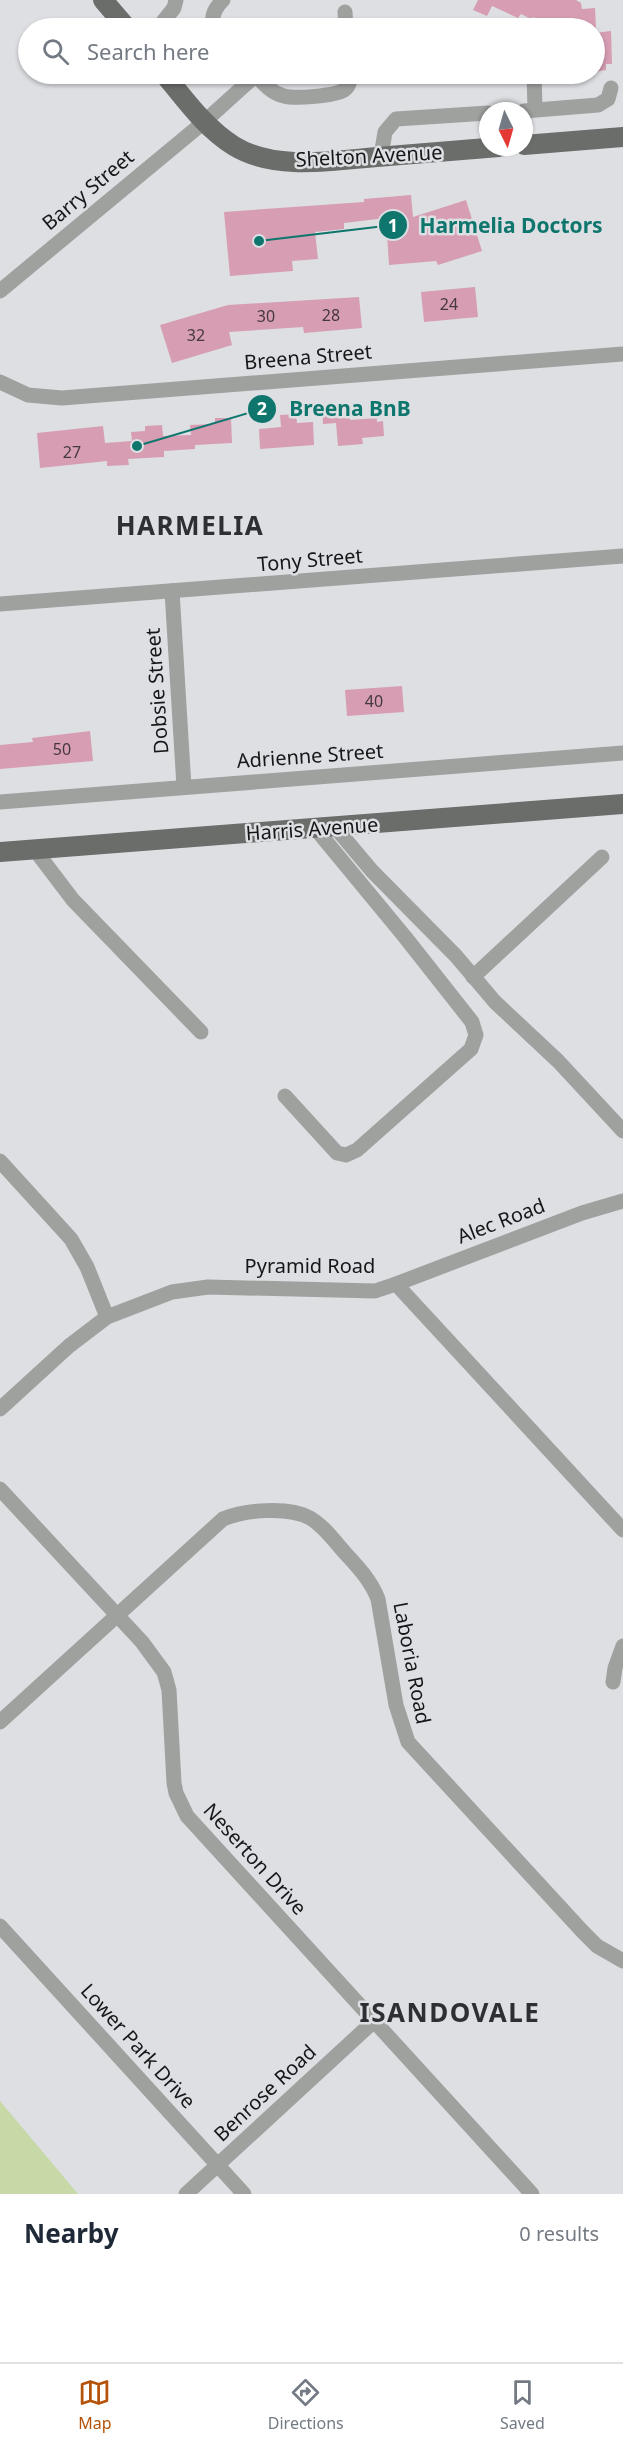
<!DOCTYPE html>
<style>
:root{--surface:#fff;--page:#f2f2f3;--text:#1f2937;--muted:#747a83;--line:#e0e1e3;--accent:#b45309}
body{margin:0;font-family:"Noto Sans",sans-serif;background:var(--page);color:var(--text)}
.compass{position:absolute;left:479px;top:102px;width:54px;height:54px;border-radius:50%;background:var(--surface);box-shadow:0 2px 4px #0004;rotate:175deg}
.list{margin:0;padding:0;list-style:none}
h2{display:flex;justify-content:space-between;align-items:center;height:78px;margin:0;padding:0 24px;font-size:26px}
h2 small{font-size:20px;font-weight:400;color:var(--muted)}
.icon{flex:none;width:33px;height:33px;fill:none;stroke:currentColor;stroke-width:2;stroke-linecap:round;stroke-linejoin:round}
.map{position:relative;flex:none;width:623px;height:2194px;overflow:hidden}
.search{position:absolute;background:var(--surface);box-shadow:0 2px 4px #0004;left:18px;right:18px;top:18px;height:66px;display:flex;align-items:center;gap:15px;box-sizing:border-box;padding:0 21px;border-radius:33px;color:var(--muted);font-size:22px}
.sheet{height:168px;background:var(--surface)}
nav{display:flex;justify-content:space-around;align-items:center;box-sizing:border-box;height:84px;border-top:2px solid var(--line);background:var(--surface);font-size:16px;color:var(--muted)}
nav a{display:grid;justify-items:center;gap:3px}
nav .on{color:var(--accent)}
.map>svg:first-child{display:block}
.green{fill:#c7d9a7}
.building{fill:#d69db3}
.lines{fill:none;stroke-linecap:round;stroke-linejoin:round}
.minor{stroke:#9fa19f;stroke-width:15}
.major{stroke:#6a6d6a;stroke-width:20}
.labels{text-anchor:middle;stroke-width:5;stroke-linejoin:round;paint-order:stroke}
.number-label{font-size:16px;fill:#46383f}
.street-label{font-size:20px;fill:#161718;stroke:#dddfe3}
.district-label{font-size:26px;font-weight:bold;letter-spacing:1.5px;fill:#2e2f32;stroke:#dddfe3}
.leader{fill:none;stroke:#0f766e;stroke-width:2}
.callout-dot{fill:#0f766e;stroke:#dddfe3;stroke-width:2}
.mark-label{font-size:18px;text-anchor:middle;font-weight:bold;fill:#fff}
.callout-label{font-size:21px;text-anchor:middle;font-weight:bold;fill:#0f766e;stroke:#dddfe3;stroke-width:5;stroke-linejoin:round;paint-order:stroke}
</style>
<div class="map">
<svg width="623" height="2194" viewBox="0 0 623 2194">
<rect width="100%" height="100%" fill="#dddfe3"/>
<!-- green -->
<path class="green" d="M0,2101L78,2194H0Z"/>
<!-- building -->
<g class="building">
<path d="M478,0H576L581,3L582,9L595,8L596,28H554V25L533,17L531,19L521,14L518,18L492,6L487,16L473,10Z"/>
<path d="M611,31L612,64H606V70L594,72V33Z"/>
<path d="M411,195L413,217L466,200L482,251L438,265L436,261L389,265L386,218L344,223V229L315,232L318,259L292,261L293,271L230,276L224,212L364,202V199Z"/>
<path d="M475,287L478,317L424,322L421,292Z"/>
<path d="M359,297L362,328L304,333L303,327L229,332L232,345L172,363L160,325L228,305Z"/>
<path d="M349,407L350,420L377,418V422L383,421L384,436L362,438L363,444L338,446L336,423L323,424L322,409Z"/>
<path d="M296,414L297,423L313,422L314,445L260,449L259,429L281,427L280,415Z"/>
<path d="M215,418H231L232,443L195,445V449L164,451V457L128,459L129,465L107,466V461L40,468L37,433L103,426L105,443L132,441L131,432L145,431V426L162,425L163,436L191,435L190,425L215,424Z"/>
<path d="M402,686L404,712L347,716L345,690Z"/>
<path d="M90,731L93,761L0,769V745L33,742L32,738Z"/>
</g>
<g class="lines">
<!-- minor -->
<g class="minor">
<path d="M345,12L346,28"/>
<path d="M158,28L174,8L176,0"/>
<path d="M216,28C209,18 215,8 223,0"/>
<path d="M255,74C263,83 271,93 284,96C295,99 335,96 344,90C350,86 350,80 350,74"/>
<path d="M534,74L535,109"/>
<path d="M524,111L598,105L608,99L611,88"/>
<path d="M381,156L385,132L396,119L488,113"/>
<path d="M0,291L204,122L256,75"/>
<path d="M0,382L28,395L62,398L623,354"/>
<path d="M172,591L184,787"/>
<path d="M0,604L623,556"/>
<path d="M0,802L623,753"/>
<path d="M335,827L372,871L456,956L495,1002L558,1061L623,1131"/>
<path d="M35,850L73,900L201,1032"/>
<path d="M473,977L602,857"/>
<path d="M285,1096L337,1153L346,1155L357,1150L471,1049L476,1035L472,1022L405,937L315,828"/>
<path d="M0,1161L71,1239L87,1267L107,1317"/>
<path d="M396,1284L582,1213L623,1201"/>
<path d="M0,1409L69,1346L107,1317L172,1292L208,1287L375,1291L396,1284L623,1530"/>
<path d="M0,1489L142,1642L164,1672L169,1690L174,1783L176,1793L187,1816L532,2194"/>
<path d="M613,1682L615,1668L623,1646"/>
<path d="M0,1722L223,1519C245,1510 288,1506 310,1518C324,1526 335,1542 346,1554C359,1568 371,1581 378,1599L396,1705L408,1742L583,1932L597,1946L623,1961"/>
<path d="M0,1926L244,2194"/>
<path d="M186,2194L373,2022"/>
</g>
<!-- major -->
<g class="major">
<path d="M103,0L127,28"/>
<path d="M164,74C185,99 205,128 234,146C278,173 341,159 389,156C425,153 462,150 499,147"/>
<path d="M524,145L623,137"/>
<path d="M0,852L623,804"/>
</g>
</g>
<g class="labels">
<!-- number labels -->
<g class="number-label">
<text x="449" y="310">24</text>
<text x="331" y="321">28</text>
<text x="266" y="322">30</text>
<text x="196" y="341">32</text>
<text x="72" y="458">27</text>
<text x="374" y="707">40</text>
<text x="62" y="755">50</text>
</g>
<!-- street labels -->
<g class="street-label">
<text transform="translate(369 156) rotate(-3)" y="7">Shelton Avenue</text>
<text transform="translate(88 190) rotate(-40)" y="7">Barry Street</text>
<text transform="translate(308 357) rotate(-5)" y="7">Breena Street</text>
<text transform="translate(310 560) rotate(-5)" y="7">Tony Street</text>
<text transform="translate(157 691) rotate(-94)" y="7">Dobsie Street</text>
<text transform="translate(310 756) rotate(-4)" y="7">Adrienne Street</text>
<text transform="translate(312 829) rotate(-4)" y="7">Harris Avenue</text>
<text transform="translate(501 1221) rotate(-21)" y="7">Alec Road</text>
<text x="310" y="1273">Pyramid Road</text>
<text transform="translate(412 1663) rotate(79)" y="7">Laboria Road</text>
<text transform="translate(255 1859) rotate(48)" y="7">Neserton Drive</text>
<text transform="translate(138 2046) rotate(48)" y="7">Lower Park Drive</text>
<text transform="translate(265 2093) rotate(-43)" y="7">Benrose Road</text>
</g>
<!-- district labels -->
<g class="district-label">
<text x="190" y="535">HARMELIA</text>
<text x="450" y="2022">ISANDOVALE</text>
</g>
</g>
<!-- callouts -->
<path class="leader" d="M259 241L393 225M137 446L262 409"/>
<g class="callout-dot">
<circle cx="259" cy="241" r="6"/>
<circle cx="137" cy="446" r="6"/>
<circle cx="393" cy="225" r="15"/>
<circle cx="262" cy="409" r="15"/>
</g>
<g class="mark-label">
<text x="393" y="232">1</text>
<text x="262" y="415">2</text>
</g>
<g class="callout-label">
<text x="511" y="233">Harmelia Doctors</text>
<text x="350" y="416">Breena BnB</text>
</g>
</svg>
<svg class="compass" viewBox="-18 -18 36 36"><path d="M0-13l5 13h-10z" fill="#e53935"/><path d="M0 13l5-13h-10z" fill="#747a83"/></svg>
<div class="search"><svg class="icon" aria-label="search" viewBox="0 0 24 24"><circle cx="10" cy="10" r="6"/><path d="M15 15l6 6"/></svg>Search here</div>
</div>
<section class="sheet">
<h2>Nearby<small>0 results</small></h2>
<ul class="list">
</ul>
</section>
<nav>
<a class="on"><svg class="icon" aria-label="map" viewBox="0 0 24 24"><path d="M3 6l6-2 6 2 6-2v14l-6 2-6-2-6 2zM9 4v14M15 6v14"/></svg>Map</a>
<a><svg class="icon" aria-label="directions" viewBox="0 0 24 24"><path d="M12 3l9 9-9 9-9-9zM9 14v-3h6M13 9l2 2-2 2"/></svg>Directions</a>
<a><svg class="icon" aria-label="saved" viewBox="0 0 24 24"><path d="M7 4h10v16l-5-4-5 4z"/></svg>Saved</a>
</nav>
